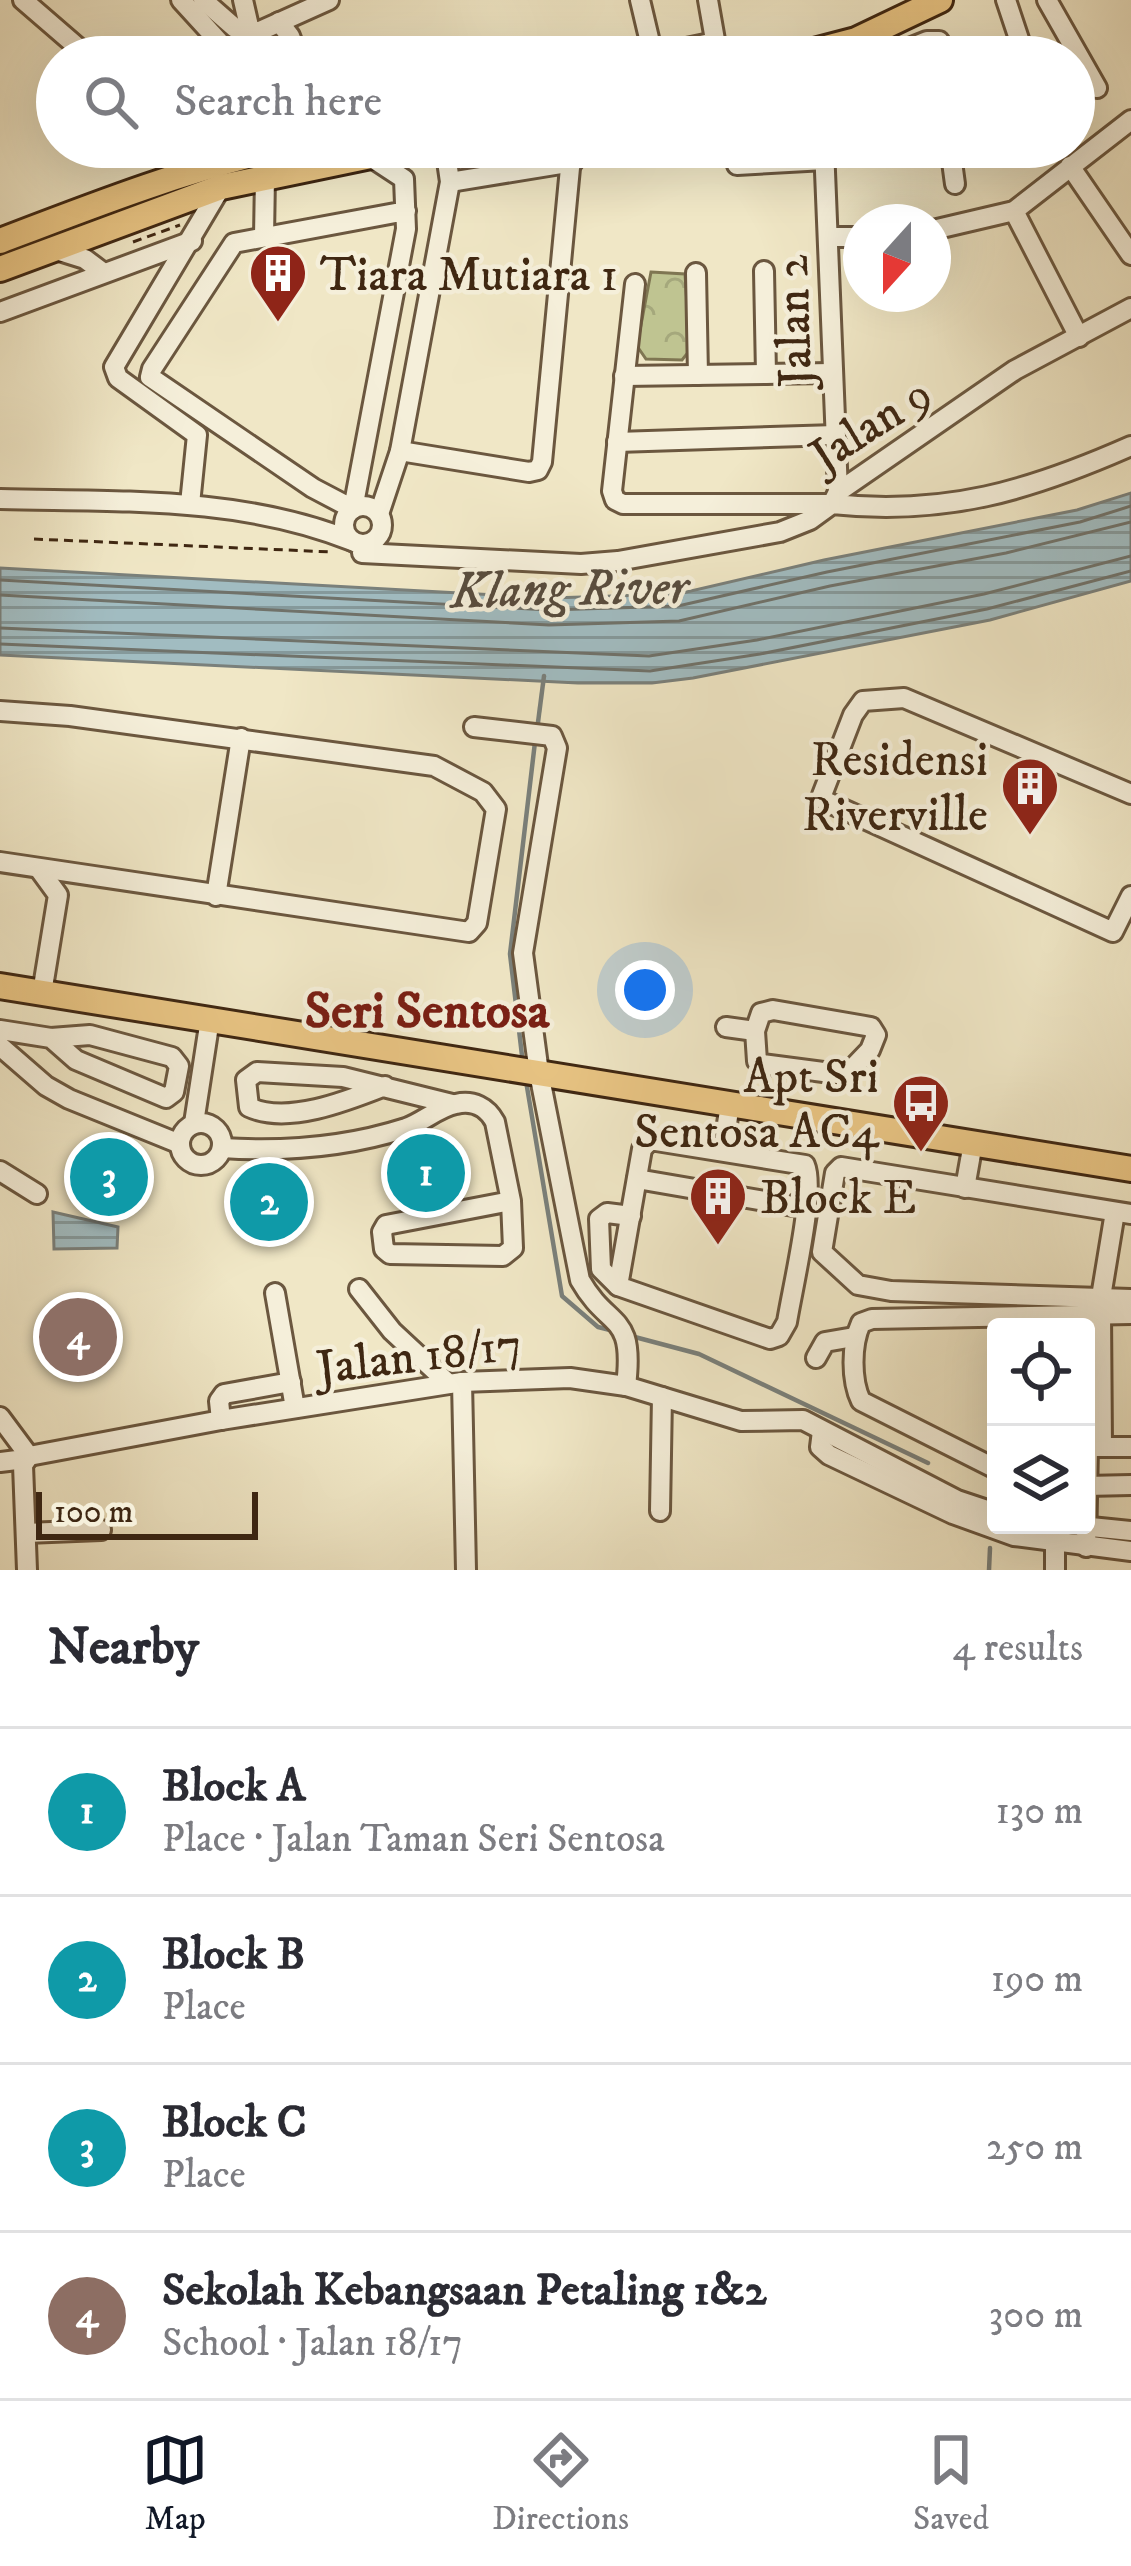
<!DOCTYPE html>
<meta charset="utf-8">
<style>
:root{--surface:#fff;--page:#f7f7f7;--text:#2b2b33;--muted:#7c7c81;--line:#e1e1e2;--accent:#111827}
body{margin:0;font-family:"IM FELL DW Pica",serif;background:var(--page);color:var(--text)}
.controls{position:absolute;right:36px;bottom:36px;display:grid;overflow:hidden;border-radius:12px;box-shadow:0 12px 48px #0002}
.controls button{width:108px;height:108px;display:grid;place-items:center;padding:0;border:0;border-bottom:3px solid var(--line);background:var(--surface);color:var(--text);font:60px sans-serif}
.compass{position:absolute;left:843px;top:204px;width:108px;height:108px;border-radius:50%;background:var(--surface);box-shadow:0 12px 48px #0002;rotate:201deg}
.scale{position:absolute;left:36px;bottom:30px;width:222px;box-sizing:border-box;padding-left:12px;border:6px solid #3f2712;border-top:0;font-size:33px;line-height:42px;white-space:nowrap;color:#3f2712;-webkit-text-stroke:9px #f5efda;paint-order:stroke}
.you{position:absolute;left:645px;top:990px;width:42px;height:42px;margin:-30px;border:9px solid #fff;border-radius:50%;background:#1a73e8;box-shadow:0 0 0 18px #1a73e833}
.badge{display:grid;place-items:center;width:78px;height:78px;border-radius:50%;background:var(--accent);color:#fff;font-size:39px;font-weight:700}
.pin{position:absolute;translate:-50% -50%;border:6px solid #fff;box-shadow:0 3px 12px #0006}
.list{margin:0;padding:0;list-style:none}
h2{display:flex;justify-content:space-between;align-items:center;height:156px;margin:0;padding:0 48px;font-size:51px}
h2 small{font-size:39px;font-weight:400;color:var(--muted)}
.list li{display:grid;grid-template-columns:78px 1fr auto;gap:36px;align-items:center;box-sizing:border-box;height:168px;padding:0 48px;border-top:3px solid var(--line)}
.list b{display:block;font-size:45px;white-space:nowrap}
.list p{margin:0;font-size:39px;white-space:nowrap;color:var(--muted)}
.list em{font-size:39px;font-style:normal;color:var(--muted)}
.icon{flex:none;width:66px;height:66px;fill:none;stroke:currentColor;stroke-width:2;stroke-linecap:round;stroke-linejoin:round}
.map{position:relative;flex:none;width:1131px;height:1570px;overflow:hidden}
.search{position:absolute;background:var(--surface);box-shadow:0 12px 48px #0002;left:36px;right:36px;top:36px;height:132px;display:flex;align-items:center;gap:30px;box-sizing:border-box;padding:0 42px;border-radius:66px;color:var(--muted);font-size:45px}
.sheet{height:828px;background:var(--surface)}
nav{display:flex;justify-content:space-around;align-items:center;box-sizing:border-box;height:168px;border-top:3px solid var(--line);background:var(--surface);font-size:33px;color:var(--muted)}
nav a{display:grid;justify-items:center;gap:6px}
nav .on{color:var(--accent)}
.map>svg:first-child{display:block}
.park{fill:url(#park-crowns);stroke:#7f7652;stroke-width:3}
.water{fill:url(#water-rules);stroke:#7a807b;stroke-width:3}
.lines{fill:none;stroke-linecap:round;stroke-linejoin:round}
.shore{stroke:#70726a;stroke-width:3}
.stream{stroke:#7a807b;stroke-width:4.5}
.minor-casing{stroke:#6b573f;stroke-width:24}
.major-casing{stroke:#3f2712;stroke-width:30}
.path{stroke:#3f2712;stroke-width:3;stroke-dasharray:9 6;stroke-linecap:butt}
.minor{stroke:#f5efda;stroke-width:18}
.major{stroke:#e8c483;stroke-width:24}
.labels{text-anchor:middle;stroke-width:9;stroke-linejoin:round;paint-order:stroke}
.poi-label{font-size:48px;fill:#3f2712;stroke:#f5efda;text-anchor:start}
.street-label{font-size:48px;fill:#3f2712;stroke:#f5efda}
.water-label{font-size:51px;font-style:italic;fill:#584c3e;stroke:#f5efda}
.neighbourhood-label{font-size:51px;font-weight:bold;fill:#7a1f14;stroke:#f5efda}
</style>
<div class="map">
<svg width="1131" height="1570" viewBox="0 0 1131 1570">
<defs>
<pattern id="park-crowns" width="20" height="18" patternUnits="userSpaceOnUse" patternTransform="scale(3)"><rect width="20" height="18" fill="#bfc491"/><path d="M2 6a3 3 0 1 1 6 0M12 15a3 3 0 1 1 6 0" fill="none" stroke="#a5a87c"/></pattern>
<pattern id="water-rules" width="6" height="5" patternUnits="userSpaceOnUse" patternTransform="scale(3)"><rect width="6" height="5" fill="#a1bcc1"/><path d="M0 2.5h6" fill="none" stroke="#85999b"/></pattern>
</defs>
<rect width="100%" height="100%" fill="#f0e7c6"/>
<filter id="stains"><feTurbulence type="fractalNoise" baseFrequency=".00167" numOctaves="4"/><feColorMatrix values="0 0 0 0 .2 0 0 0 0 .09 0 0 0 0 .02 0 0 0 .5 -.17"/></filter>
<radialGradient id="worn" r=".72"><stop offset=".6" stop-color="#630" stop-opacity="0"/><stop offset="1" stop-color="#630" stop-opacity=".3"/></radialGradient>
<!-- park -->
<path class="park" d="M651,272L685,274L690,350L682,360L646,359L637,346Z"/>
<!-- water -->
<g class="water">
<path d="M1131,493V581L990,620L693,678L652,683H578L0,655V568L550,598L678,594L824,560L1077,510Z"/>
<path d="M53,1212L118,1227L117,1248L54,1249Z"/>
</g>
<g class="lines">
<!-- shore -->
<g class="shore">
<path d="M0,580L549,610L678,606L827,572L1080,522L1131,506"/>
<path d="M0,595L549,625L679,621L830,586L1006,553L1131,522"/>
<path d="M0,628L649,656L757,640L984,594L1131,556"/>
<path d="M0,644L650,671L760,654L987,609L1131,571"/>
</g>
<!-- stream -->
<g class="stream">
<path d="M537,730L544,676"/>
<path d="M523,1064L510,954L535,742"/>
<path d="M526,1081L562,1296L598,1327L614,1331"/>
<path d="M631,1336L699,1354L928,1463"/>
<path d="M989,1570L990,1548"/>
</g>
<!-- minor casing -->
<g class="minor-casing">
<g id="minor">
<path d="M23,0L89,57"/>
<path d="M181,0L233,57"/>
<path d="M203,0L235,28L251,35L256,57"/>
<path d="M243,0L251,35L329,0"/>
<path d="M640,0L653,55L715,42"/>
<path d="M708,0L718,57"/>
<path d="M1006,0L1025,57"/>
<path d="M1047,0L1097,88"/>
<path d="M279,22L290,36L298,57"/>
<path d="M569,57H570"/>
<path d="M887,57L927,41H939L948,57"/>
<path d="M193,147L200,168"/>
<path d="M824,147L838,492"/>
<path d="M950,147L955,184"/>
<path d="M736,152V147"/>
<path d="M369,156L404,179L406,229L353,509L313,488L150,377L152,369L234,243L406,211"/>
<path d="M737,165L825,160"/>
<path d="M1070,166L1131,255"/>
<path d="M450,182L573,162"/>
<path d="M1014,211L1079,337"/>
<path d="M933,230L1014,211L1131,120"/>
<path d="M264,237L265,176"/>
<path d="M828,237H861"/>
<path d="M53,249L85,259L101,271"/>
<path d="M764,271L766,374"/>
<path d="M696,273L698,375"/>
<path d="M635,284L612,491L615,500L623,504H832L838,492L1015,370L1131,308"/>
<path d="M0,312L192,241"/>
<path d="M624,376L833,373"/>
<path d="M617,442L836,435"/>
<path d="M400,451L529,472L538,470L542,462L572,147"/>
<path d="M0,499C118,502 241,496 352,541"/>
<path d="M190,504L197,435L118,378L114,367L221,187"/>
<circle cx="363" cy="525" r="19"/>
<path d="M379,514L400,451L450,182L445,147"/>
<path d="M362,553L581,564L618,561L780,532L810,520L832,504C945,516 1029,491 1131,446"/>
<path d="M0,711L70,716L434,766L483,792L496,809L477,923L469,932L0,862"/>
<path d="M474,727L552,736L557,748L523,953L539,1073L580,1280C609,1331 635,1311 626,1386"/>
<path d="M1131,794L904,698L863,701L853,715L822,795L825,801L1113,932L1131,896"/>
<path d="M39,869L58,895L42,993"/>
<path d="M216,896L241,738"/>
<path d="M773,1010L871,1027L876,1035L870,1050L846,1075L762,1064L757,1061L755,1031L761,1013Z"/>
<path d="M726,1027L755,1031"/>
<path d="M0,1030L51,1038L90,1035L172,1057L179,1066L174,1092L166,1098L76,1060L51,1038"/>
<path d="M0,1046L46,1086L69,1099L180,1144"/>
<path d="M385,1086C347,1101 287,1125 249,1107L246,1080L257,1072L343,1077L452,1104"/>
<circle cx="201" cy="1144" r="21"/>
<path d="M194,1123L210,1019"/>
<path d="M650,1140L805,1165C816,1190 792,1290 787,1322L779,1336L770,1339L618,1286L642,1149Z"/>
<path d="M222,1148C284,1152 347,1147 406,1128C423,1122 439,1107 456,1104C473,1100 487,1107 495,1122L511,1201L513,1248L503,1256L390,1254L384,1249L382,1232L386,1225L511,1201"/>
<path d="M723,1150L730,1104"/>
<path d="M0,1171L37,1194"/>
<path d="M637,1179L805,1208"/>
<path d="M965,1188L973,1143"/>
<path d="M1131,1214L841,1167L835,1173L822,1252L858,1285L891,1291L1131,1299"/>
<path d="M618,1286L601,1269L599,1219L607,1213L631,1216"/>
<path d="M359,1289L392,1331L449,1384"/>
<path d="M275,1293L295,1408"/>
<path d="M1101,1297L1115,1212"/>
<path d="M1101,1313L1102,1446"/>
<path d="M816,1358L825,1342L854,1337"/>
<path d="M462,1382L466,1570"/>
<path d="M0,1417L29,1456"/>
<path d="M221,1420L219,1401L224,1394L291,1382"/>
<path d="M822,1431L820,1447L829,1455L953,1514L1014,1536L1131,1551"/>
<path d="M1094,1447H1131"/>
<path d="M29,1456L221,1420L462,1382L570,1378L626,1386L741,1421L803,1420L957,1500L996,1513"/>
<path d="M0,1462L25,1459"/>
<path d="M996,1469L861,1401C851,1380 851,1345 861,1323L872,1319L1131,1314"/>
<path d="M1086,1486L1131,1485"/>
<path d="M660,1511L662,1397"/>
<path d="M1071,1525L1131,1531"/>
<path d="M26,1533L101,1530"/>
<path d="M1086,1547L1088,1447"/>
<path d="M27,1570L23,1465L29,1456"/>
<path d="M1055,1570V1543"/>
</g>
</g>
<!-- major casing -->
<g class="major-casing">
<g id="major">
<path d="M791,57L856,40L940,0"/>
<path d="M0,241C94,205 186,169 284,147"/>
<path d="M0,269L221,187L414,147"/>
<path d="M0,986L1131,1169"/>
</g>
</g>
<!-- path -->
<g class="path">
<path d="M129,147L137,167"/>
<path d="M133,242L180,225"/>
<path d="M34,539L332,552"/>
</g>
<!-- minor -->
<use href="#minor" class="minor"/>
<!-- major -->
<use href="#major" class="major"/>
</g>
<!-- icons -->
<defs>
<g id="building-pin" transform="scale(3)"><path d="M0 17L-7.5 6A9.5 9.5 0 1 1 7.5 6Z" fill="#8f2418" stroke="#f5efda"/><path d="M-4-6H4V6H1V3H-1V6H-4ZM-2.5-4.3h1.7v1.8h-1.7ZM.8-4.3h1.7v1.8H.8ZM-2.5-1h1.7V.8h-1.7ZM.8-1h1.7V.8H.8Z" fill="#fff"/></g>
<g id="bus-pin" transform="scale(3)"><path d="M0 17L-7.5 6A9.5 9.5 0 1 1 7.5 6Z" fill="#8f2418" stroke="#f5efda"/><path d="M-5-6H5V4H4V6H2V4H-2V6H-4V4H-5ZM-3.5-4V0h7V-4ZM-3.5 1.2v1.5H-2V1.2ZM2 1.2v1.5H3.5V1.2Z" fill="#fff"/></g>
</defs>
<g fill-rule="evenodd">
<use href="#building-pin" x="278" y="273"/>
<use href="#building-pin" x="1030" y="786"/>
<use href="#bus-pin" x="921" y="1103"/>
<use href="#building-pin" x="718" y="1196"/>
</g>
<g class="labels">
<!-- poi labels -->
<g class="poi-label">
<text x="320" y="290">Tiara Mutiara 1</text>
<text x="988" y="775" text-anchor="end">Residensi<tspan x="988" dy="55">Riverville</tspan></text>
<text x="879" y="1092" text-anchor="end">Apt Sri<tspan x="879" dy="55">Sentosa AC4</tspan></text>
<text x="760" y="1213">Block E</text>
</g>
<!-- street labels -->
<g class="street-label">
<text transform="translate(792 321) rotate(-92)" y="17">Jalan 2</text>
<text transform="translate(870 423) rotate(-33)" y="17">Jalan 9</text>
<text transform="translate(419 1354) rotate(-7)" y="17">Jalan 18/17</text>
</g>
<!-- water labels -->
<g class="water-label">
<text transform="translate(569 587) rotate(-1)" y="18">Klang River</text>
</g>
<!-- neighbourhood labels -->
<g class="neighbourhood-label">
<text x="427" y="1027">Seri Sentosa</text>
</g>
</g>
<rect width="100%" height="100%" filter="url(#stains)"/>
<rect width="100%" height="100%" fill="url(#worn)"/>
</svg>
<div class="controls">
<button><svg class="icon" aria-label="locate" viewBox="0 0 24 24"><circle cx="12" cy="12" r="6"/><path d="M12 2v4M12 18v4M2 12h4M18 12h4"/></svg></button>
<button><svg class="icon" aria-label="layers" viewBox="0 0 24 24"><path d="M12 4l9 5-9 5-9-5zM3 14l9 5 9-5"/></svg></button>
</div>
<svg class="compass" viewBox="-18 -18 36 36"><path d="M0-13l5 13h-10z" fill="#e53935"/><path d="M0 13l5-13h-10z" fill="#7c7c81"/></svg>
<div class="scale">100 m</div>
<div class="you"></div>
<div class="pin badge" style="left:426px;top:1173px;background:#0f9aa8">1</div>
<div class="pin badge" style="left:269px;top:1202px;background:#0f9aa8">2</div>
<div class="pin badge" style="left:109px;top:1177px;background:#0f9aa8">3</div>
<div class="pin badge" style="left:78px;top:1337px;background:#8d6e63">4</div>
<div class="search"><svg class="icon" aria-label="search" viewBox="0 0 24 24"><circle cx="10" cy="10" r="6"/><path d="M15 15l6 6"/></svg>Search here</div>
</div>
<section class="sheet">
<h2>Nearby<small>4 results</small></h2>
<ul class="list">
<li><span class="badge" style="background:#0f9aa8">1</span><div><b>Block A</b><p>Place · Jalan Taman Seri Sentosa</p></div><em>130 m</em></li>
<li><span class="badge" style="background:#0f9aa8">2</span><div><b>Block B</b><p>Place</p></div><em>190 m</em></li>
<li><span class="badge" style="background:#0f9aa8">3</span><div><b>Block C</b><p>Place</p></div><em>250 m</em></li>
<li><span class="badge" style="background:#8d6e63">4</span><div><b>Sekolah Kebangsaan Petaling 1&amp;2</b><p>School · Jalan 18/17</p></div><em>300 m</em></li>
</ul>
</section>
<nav>
<a class="on"><svg class="icon" aria-label="map" viewBox="0 0 24 24"><path d="M3 6l6-2 6 2 6-2v14l-6 2-6-2-6 2zM9 4v14M15 6v14"/></svg>Map</a>
<a><svg class="icon" aria-label="directions" viewBox="0 0 24 24"><path d="M12 3l9 9-9 9-9-9zM9 14v-3h6M13 9l2 2-2 2"/></svg>Directions</a>
<a><svg class="icon" aria-label="saved" viewBox="0 0 24 24"><path d="M7 4h10v16l-5-4-5 4z"/></svg>Saved</a>
</nav>
